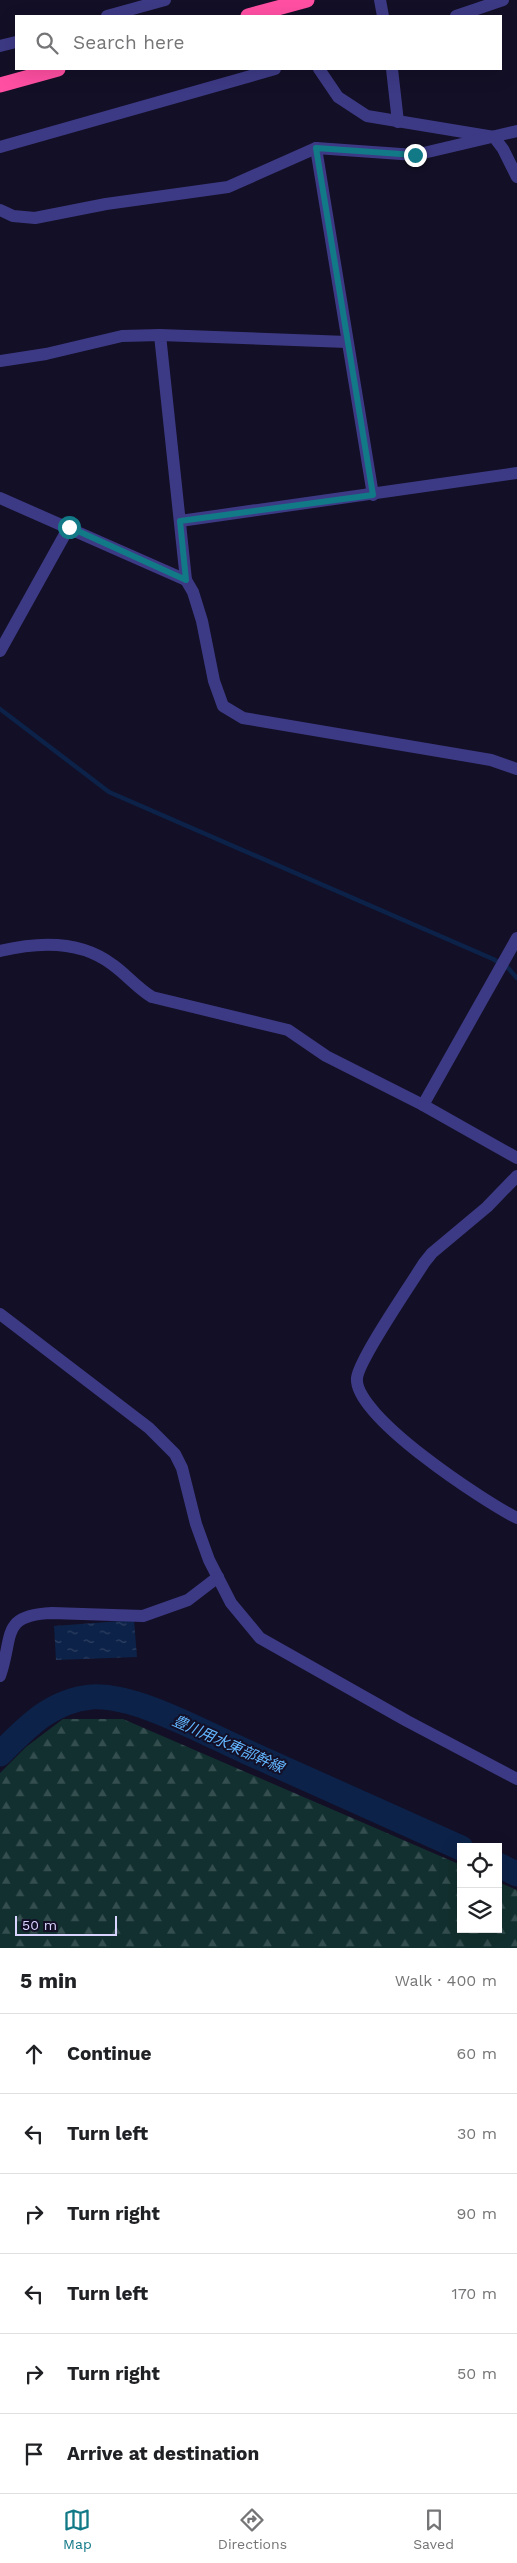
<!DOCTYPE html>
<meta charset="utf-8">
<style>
:root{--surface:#fff;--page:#f2f2f2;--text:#202124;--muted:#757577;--line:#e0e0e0;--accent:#127987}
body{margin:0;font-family:"Work Sans","Noto Sans JP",sans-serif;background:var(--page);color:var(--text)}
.controls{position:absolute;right:15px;bottom:15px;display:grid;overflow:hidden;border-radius:0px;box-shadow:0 5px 20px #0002}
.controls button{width:45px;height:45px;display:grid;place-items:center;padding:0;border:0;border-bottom:1px solid var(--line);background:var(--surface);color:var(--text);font:25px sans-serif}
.scale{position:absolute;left:15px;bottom:12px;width:102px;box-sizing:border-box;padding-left:5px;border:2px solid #d9d4ff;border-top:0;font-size:14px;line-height:18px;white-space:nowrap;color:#d9d4ff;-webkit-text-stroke:4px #130f26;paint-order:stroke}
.stop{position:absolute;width:15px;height:15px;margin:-11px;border:4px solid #127987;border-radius:50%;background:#fff}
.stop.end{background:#127987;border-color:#fff;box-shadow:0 1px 5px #0008}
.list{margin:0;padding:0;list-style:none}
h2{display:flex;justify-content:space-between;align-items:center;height:65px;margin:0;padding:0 20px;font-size:21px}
h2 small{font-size:16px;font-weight:400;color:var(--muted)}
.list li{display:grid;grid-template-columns:32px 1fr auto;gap:15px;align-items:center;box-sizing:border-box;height:80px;padding:0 20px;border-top:1px solid var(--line)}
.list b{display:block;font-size:19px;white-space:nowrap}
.list em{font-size:16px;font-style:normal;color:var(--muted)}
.icon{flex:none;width:28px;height:28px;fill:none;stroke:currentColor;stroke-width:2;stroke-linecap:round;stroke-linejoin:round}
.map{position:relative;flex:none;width:517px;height:1948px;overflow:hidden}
.search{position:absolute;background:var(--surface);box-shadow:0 5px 20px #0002;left:15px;right:15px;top:15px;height:55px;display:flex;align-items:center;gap:12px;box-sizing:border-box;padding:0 18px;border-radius:0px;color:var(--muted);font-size:19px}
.sheet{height:545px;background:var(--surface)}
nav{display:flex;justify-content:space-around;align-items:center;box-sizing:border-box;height:70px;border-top:1px solid var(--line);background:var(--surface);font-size:14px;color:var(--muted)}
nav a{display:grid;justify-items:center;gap:2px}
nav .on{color:var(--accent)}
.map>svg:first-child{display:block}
.forest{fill:url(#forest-firs)}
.water{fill:url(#water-ripples)}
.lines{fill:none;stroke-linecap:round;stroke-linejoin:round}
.stream{stroke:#0c2248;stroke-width:4.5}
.river{stroke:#0c2248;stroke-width:25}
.minor{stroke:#3d3a85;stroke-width:12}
.highway{stroke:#ff4fa3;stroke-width:15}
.route{stroke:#127987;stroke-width:6}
.labels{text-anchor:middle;stroke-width:4;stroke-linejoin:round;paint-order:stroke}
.water-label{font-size:15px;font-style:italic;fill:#62b6ff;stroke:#130f26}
</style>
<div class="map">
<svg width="517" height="1948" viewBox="0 0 517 1948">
<defs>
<pattern id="forest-firs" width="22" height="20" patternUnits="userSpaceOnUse" patternTransform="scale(1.25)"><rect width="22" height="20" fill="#12302f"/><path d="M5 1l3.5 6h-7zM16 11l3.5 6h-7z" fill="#344d4e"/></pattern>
<pattern id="water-ripples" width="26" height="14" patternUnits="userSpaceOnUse" patternTransform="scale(1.25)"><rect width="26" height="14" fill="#0c2248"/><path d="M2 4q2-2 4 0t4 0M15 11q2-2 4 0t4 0" fill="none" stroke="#2f4163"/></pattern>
</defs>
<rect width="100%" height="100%" fill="#130f26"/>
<!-- forest -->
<path class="forest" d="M63,1719H123L461,1865V1929H498V1882L517,1890V1948H0V1773L26,1747Z"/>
<!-- water -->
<path class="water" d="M134,1620L137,1657L56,1660L54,1626Z"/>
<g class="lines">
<!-- stream -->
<path class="stream" d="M0,709L109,792L493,959L508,968L517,978"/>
<!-- river -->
<g class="river">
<path d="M0,1754C27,1727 51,1701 91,1697C136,1694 204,1733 247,1752C318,1784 389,1816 461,1848"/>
<path d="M498,1865L517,1874"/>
</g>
<!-- minor -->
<g class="minor">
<path d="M380,0L383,16"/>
<path d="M107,16L165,0"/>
<path d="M456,16L503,0"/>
<path d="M0,46L16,42"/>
<path d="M319,69L338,97L367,116L494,137L503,149L517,177"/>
<path d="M392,69L398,122"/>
<path d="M0,147L275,69"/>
<path d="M316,148L373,495"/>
<path d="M0,210L13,216L35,218L106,204L228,187L316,148L415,155L517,131"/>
<path d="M160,335L186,580L193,592L202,621L214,681L223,706L243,718L491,760L517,769"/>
<path d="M0,361L46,354L122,336L160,335L347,342"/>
<path d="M0,498L186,580"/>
<path d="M180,521L517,473"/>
<path d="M0,651L69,527"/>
<path d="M0,951C37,942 81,940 113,965C127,975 137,988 152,997L288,1030L326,1056L423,1105L517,1158"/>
<path d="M423,1105L517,938"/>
<path d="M517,1176L487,1207L432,1253L424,1263C411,1284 359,1359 357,1378C353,1416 485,1502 517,1518"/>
<path d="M0,1314L149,1428L175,1454L182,1468L196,1524L209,1560L231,1603L260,1638L407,1721L517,1779"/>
<path d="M0,1676C14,1636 0,1615 52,1613L143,1616L188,1600L218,1577"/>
</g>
<!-- highway -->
<g class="highway">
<path d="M248,16L307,0"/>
<path d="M0,85L58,69"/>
</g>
</g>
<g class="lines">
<!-- route -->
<path class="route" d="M69,527L186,580L180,521L373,495L316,148L415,155"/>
</g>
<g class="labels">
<!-- water labels -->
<g class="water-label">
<text transform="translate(228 1744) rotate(24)" y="5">豊川用水東部幹線</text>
</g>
</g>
</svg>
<div class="controls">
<button><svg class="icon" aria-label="locate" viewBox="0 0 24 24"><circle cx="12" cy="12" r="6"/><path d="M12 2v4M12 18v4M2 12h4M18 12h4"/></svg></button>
<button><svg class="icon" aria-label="layers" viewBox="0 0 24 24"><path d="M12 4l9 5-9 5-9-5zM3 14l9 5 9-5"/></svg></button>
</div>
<div class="scale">50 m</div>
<div class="stop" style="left:69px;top:527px"></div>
<div class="stop end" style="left:415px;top:155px"></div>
<div class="search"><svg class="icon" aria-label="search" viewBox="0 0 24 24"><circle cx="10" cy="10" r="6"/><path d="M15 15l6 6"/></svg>Search here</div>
</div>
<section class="sheet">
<h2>5 min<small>Walk · 400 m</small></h2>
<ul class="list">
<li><svg class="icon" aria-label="ahead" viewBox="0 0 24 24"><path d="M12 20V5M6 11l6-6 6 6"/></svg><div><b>Continue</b></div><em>60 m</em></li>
<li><svg class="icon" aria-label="left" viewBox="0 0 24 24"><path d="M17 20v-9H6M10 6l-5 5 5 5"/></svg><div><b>Turn left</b></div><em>30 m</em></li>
<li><svg class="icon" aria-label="right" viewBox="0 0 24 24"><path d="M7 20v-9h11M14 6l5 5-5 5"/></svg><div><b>Turn right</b></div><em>90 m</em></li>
<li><svg class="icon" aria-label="left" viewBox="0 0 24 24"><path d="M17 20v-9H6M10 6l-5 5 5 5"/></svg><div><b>Turn left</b></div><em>170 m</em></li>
<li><svg class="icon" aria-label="right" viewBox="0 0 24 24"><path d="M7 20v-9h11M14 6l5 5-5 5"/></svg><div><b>Turn right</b></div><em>50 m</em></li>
<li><svg class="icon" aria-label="arrive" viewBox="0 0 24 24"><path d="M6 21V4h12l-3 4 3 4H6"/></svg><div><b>Arrive at destination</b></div></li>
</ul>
</section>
<nav>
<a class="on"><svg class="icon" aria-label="map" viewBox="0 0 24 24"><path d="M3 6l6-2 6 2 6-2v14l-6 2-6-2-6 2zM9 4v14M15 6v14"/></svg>Map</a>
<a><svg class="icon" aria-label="directions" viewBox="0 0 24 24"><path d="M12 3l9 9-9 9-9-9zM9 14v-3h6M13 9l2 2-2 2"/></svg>Directions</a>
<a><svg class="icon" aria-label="saved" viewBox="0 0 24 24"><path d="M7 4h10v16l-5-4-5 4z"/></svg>Saved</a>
</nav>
